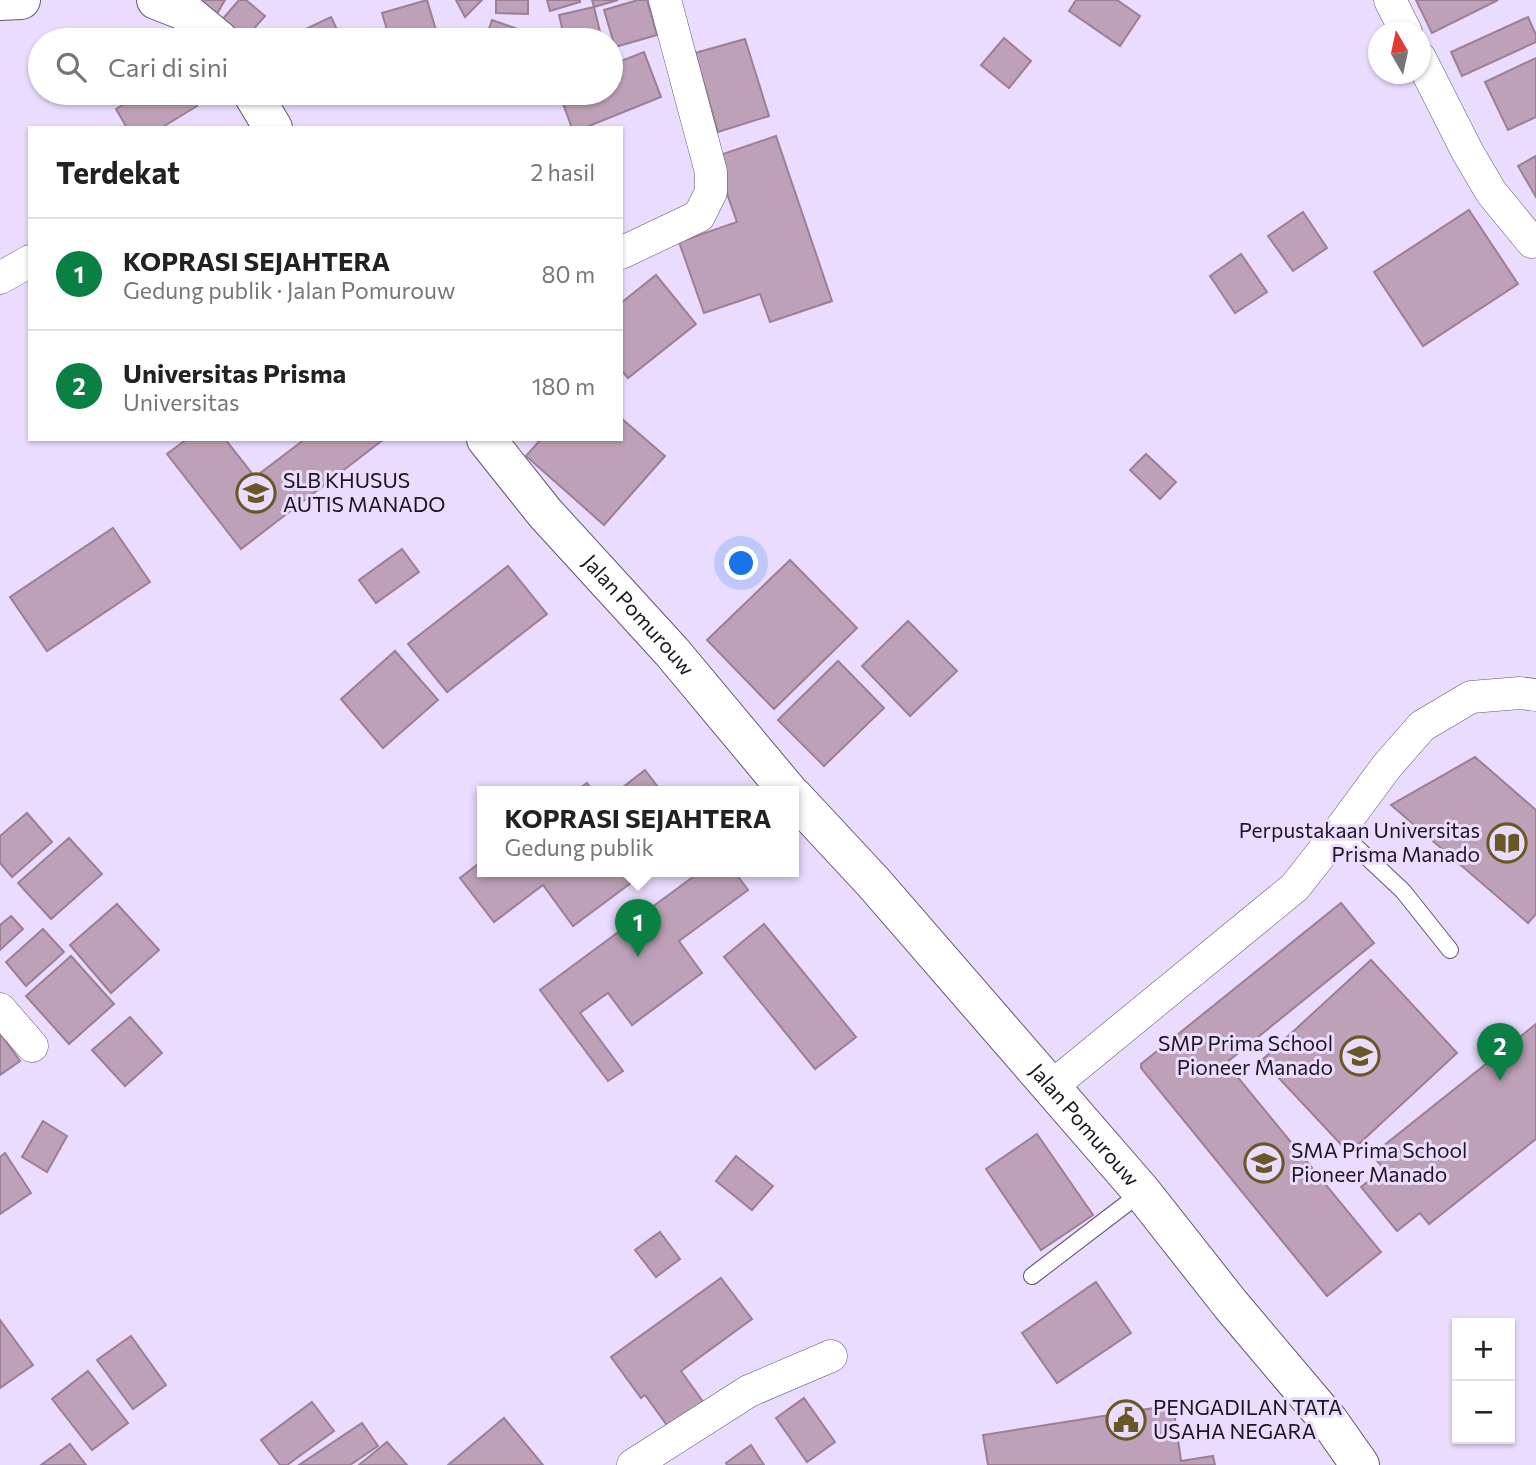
<!DOCTYPE html>
<html lang="id">
<meta charset="utf-8">
<style>
:root{--surface:#fff;--page:#f6f6f6;--text:#222;--muted:#767676;--line:#e0e0e0;--accent:#0b8043}
body{margin:0;font-family:Commissioner,sans-serif;background:var(--page);color:var(--text)}
.controls{position:absolute;right:21px;bottom:21px;display:grid;overflow:hidden;border-radius:0px;box-shadow:0 2px 5px #0004}
.controls button{width:63px;height:63px;display:grid;place-items:center;padding:0;border:0;border-bottom:2px solid var(--line);background:var(--surface);color:var(--text);font:35px sans-serif}
.compass{position:absolute;left:1368px;top:21px;width:63px;height:63px;border-radius:50%;background:var(--surface);box-shadow:0 2px 5px #0004;rotate:351deg}
.you{position:absolute;left:742px;top:564px;width:24px;height:24px;margin:-18px;border:5px solid #fff;border-radius:50%;background:#1a73e8;box-shadow:0 0 0 10px #1a73e833}
.badge{display:grid;place-items:center;width:46px;height:46px;border-radius:50%;background:var(--accent);color:#fff;font-size:23px;font-weight:700}
.pin{position:absolute;translate:-50% -58px;filter:drop-shadow(0 2px 4px #0008)}
.pin::after{content:'';position:absolute;top:37px;width:24px;height:21px;background:inherit;clip-path:polygon(0 0,100% 0,50% 100%)}
.popup{position:absolute;left:477px;top:786px;width:322px;height:91px;box-sizing:border-box;display:grid;place-content:center;border-radius:0px;background:var(--surface);filter:drop-shadow(0 2px 5px #0005);font-size:23px;white-space:nowrap;color:var(--muted)}
.popup b{font-size:26px;color:var(--text)}
.popup::after{content:'';position:absolute;left:50%;top:100%;margin-left:-14px;border:14px solid transparent;border-top-color:var(--surface)}
.list{margin:0;padding:0;list-style:none}
h2{display:flex;justify-content:space-between;align-items:center;height:91px;margin:0;padding:0 28px;font-size:30px}
h2 small{font-size:23px;font-weight:400;color:var(--muted)}
.list li{display:grid;grid-template-columns:46px 1fr auto;gap:21px;align-items:center;box-sizing:border-box;height:112px;padding:0 28px;border-top:2px solid var(--line)}
.list b{display:block;font-size:26px;white-space:nowrap}
.list p{margin:0;font-size:23px;white-space:nowrap;color:var(--muted)}
.list em{font-size:23px;font-style:normal;color:var(--muted)}
.icon{flex:none;width:38px;height:38px;fill:none;stroke:currentColor;stroke-width:2;stroke-linecap:round;stroke-linejoin:round}
.map{position:relative;flex:none;width:1536px;height:1465px;overflow:hidden}
.search{position:absolute;background:var(--surface);box-shadow:0 2px 5px #0004;left:28px;top:28px;width:595px;height:77px;display:flex;align-items:center;gap:18px;box-sizing:border-box;padding:0 24px;border-radius:38px;color:var(--muted);font-size:26px}
.panel{position:absolute;background:var(--surface);box-shadow:0 2px 5px #0004;left:28px;top:126px;width:595px;height:315px;border-radius:0px}
.map>svg:first-child{display:block}
.building{fill:#bea1b8;stroke:#9b7f95;stroke-width:2}
.lines{fill:none;stroke-linecap:round;stroke-linejoin:round}
.service-casing{stroke:#615572;stroke-width:18}
.minor-casing{stroke:#615572;stroke-width:33}
.secondary-casing{stroke:#615572;stroke-width:40}
.service{stroke:#fff;stroke-width:16}
.minor{stroke:#fff;stroke-width:32}
.secondary{stroke:#fff;stroke-width:38}
.labels{text-anchor:middle;stroke-width:6;stroke-linejoin:round;paint-order:stroke}
.poi-label{font-size:21px;fill:#1b1621;stroke:#eadcfe;text-anchor:start}
.street-label{font-size:21px;fill:#1b1621;stroke:#eadcfe}
</style>
<div class="map">
<svg width="1536" height="1465" viewBox="0 0 1536 1465">
<rect width="100%" height="100%" fill="#eadcfe"/>
<!-- building -->
<g class="building">
<path d="M205,0H225L215,17L200,8Z"/>
<path d="M239,0H246L265,16L244,40L221,21Z"/>
<path d="M427,0L439,40H390L382,13Z"/>
<path d="M456,0H482L465,17Z"/>
<path d="M496,0H528V14L496,13Z"/>
<path d="M547,0H580V2L550,11Z"/>
<path d="M592,0H618L594,7Z"/>
<path d="M638,0H647L657,35L615,47L604,10Z"/>
<path d="M1076,0H1117L1140,16L1120,46L1069,11Z"/>
<path d="M1416,0H1498L1432,33Z"/>
<path d="M594,7L602,40H565L559,15Z"/>
<path d="M331,17L342,40H295L293,35Z"/>
<path d="M1528,17L1536,35V42L1462,76L1451,52Z"/>
<path d="M492,20L529,33L526,40H485Z"/>
<path d="M1004,38L1031,61L1009,88L981,65Z"/>
<path d="M745,39L769,116L718,132L695,53Z"/>
<path d="M644,52L661,97L584,128H572L559,93H611V65Z"/>
<path d="M1536,58V117L1508,130L1485,82Z"/>
<path d="M143,93H189L197,106L161,128H127L116,109Z"/>
<path d="M776,136L832,301L770,322L760,294L704,313L679,242L737,222L714,157Z"/>
<path d="M1536,156V197L1518,166Z"/>
<path d="M1469,210L1518,284L1423,346L1374,272Z"/>
<path d="M1303,212L1327,248L1293,271L1268,236Z"/>
<path d="M1241,254L1267,292L1235,313L1210,276Z"/>
<path d="M656,275L696,324L628,378L621,370V303Z"/>
<path d="M621,418L665,456L604,525L526,456L541,439H621Z"/>
<path d="M187,439H225L255,477L305,439H384L241,549L167,454Z"/>
<path d="M1146,454L1176,482L1160,499L1130,470Z"/>
<path d="M113,528L150,582L47,651L10,597Z"/>
<path d="M402,549L419,572L376,603L359,580Z"/>
<path d="M790,560L857,628L774,709L707,640Z"/>
<path d="M508,566L547,614L447,692L408,644Z"/>
<path d="M908,621L957,671L910,716L862,666Z"/>
<path d="M395,651L438,700L383,748L341,699Z"/>
<path d="M838,661L884,708L824,766L778,720Z"/>
<path d="M1475,757L1536,810V914L1528,923L1391,805Z"/>
<path d="M645,770L661,791H618Z"/>
<path d="M587,783L593,791H576Z"/>
<path d="M27,813L52,842L12,877L0,863V836Z"/>
<path d="M69,838L102,874L51,919L18,883Z"/>
<path d="M482,861V871H647L573,926L543,885L494,922L460,878Z"/>
<path d="M701,871H734L748,890L679,941L702,973L632,1025L608,993L580,1013L623,1071L608,1081L540,990Z"/>
<path d="M1341,903L1374,943L1226,1063L1381,1252L1327,1296L1141,1068V1064Z"/>
<path d="M117,904L159,950L111,993L70,945Z"/>
<path d="M11,916L23,929L0,950V925Z"/>
<path d="M764,924L856,1037L815,1069L724,957Z"/>
<path d="M43,929L64,952L26,986L6,962Z"/>
<path d="M71,956L114,1004L69,1044L26,996Z"/>
<path d="M1371,960L1457,1053L1349,1153L1262,1060Z"/>
<path d="M130,1017L162,1053L125,1086L92,1050Z"/>
<path d="M1536,1024V1139L1429,1224L1420,1213L1397,1231L1361,1187L1384,1169L1372,1155Z"/>
<path d="M0,1033L20,1061L0,1075Z"/>
<path d="M43,1121L67,1136L47,1172L22,1157Z"/>
<path d="M1037,1134L1093,1215L1041,1250L986,1169Z"/>
<path d="M5,1153L31,1193L0,1214V1157Z"/>
<path d="M736,1156L773,1186L752,1210L716,1181Z"/>
<path d="M660,1232L680,1259L656,1277L635,1250Z"/>
<path d="M721,1278L752,1319L681,1371L704,1403L669,1428L645,1395L641,1398L611,1357Z"/>
<path d="M1096,1282L1131,1333L1057,1383L1022,1333Z"/>
<path d="M0,1320L33,1365L0,1388Z"/>
<path d="M131,1336L166,1385L133,1409L97,1360Z"/>
<path d="M88,1371L128,1423L92,1450L52,1399Z"/>
<path d="M804,1398L835,1442L807,1462L776,1418Z"/>
<path d="M312,1402L334,1431L287,1465H280L261,1440Z"/>
<path d="M1173,1405L1181,1461L1213,1456L1215,1465H988L983,1435Z"/>
<path d="M504,1418L543,1465H448Z"/>
<path d="M362,1423L378,1446L350,1465H299Z"/>
<path d="M387,1442L407,1465H359Z"/>
<path d="M70,1444L86,1465H41Z"/>
<path d="M751,1445L764,1465H727L726,1463Z"/>
</g>
<g class="lines">
<!-- service casing -->
<g class="service-casing">
<g id="service">
<path d="M1339,831L1403,891L1450,950"/>
<path d="M1032,1276L1142,1192"/>
</g>
</g>
<!-- minor casing -->
<g class="minor-casing">
<g id="minor">
<path d="M1390,0L1406,32"/>
<path d="M1420,58L1467,151L1491,192L1532,242L1536,239"/>
<path d="M621,253L699,216L711,192V172L665,0"/>
<path d="M0,278L30,261"/>
<path d="M0,1009L32,1046"/>
<path d="M1051,1087L1295,887L1339,831L1387,766L1422,726L1471,697L1520,693L1536,695"/>
<path d="M633,1465L749,1391L831,1356"/>
</g>
</g>
<!-- secondary casing -->
<g class="secondary-casing">
<g id="secondary">
<path d="M156,0L184,11L219,40"/>
<path d="M0,1L21,0"/>
<path d="M252,93L273,128"/>
<path id="s1" d="M486,439L545,513L672,652L788,791"/>
<path id="s2" d="M794,797L874,883L1142,1192L1231,1305L1329,1421L1360,1465"/>
</g>
</g>
<!-- service -->
<use href="#service" class="service"/>
<!-- minor -->
<use href="#minor" class="minor"/>
<!-- secondary -->
<use href="#secondary" class="secondary"/>
</g>
<!-- icons -->
<defs>
<g id="school-ring" transform="scale(2.0125)"><circle r="9.5" fill="#eadcfe" stroke="#675826" stroke-width="1.5"/><path d="M0-5L7-2L0 1L-7-2ZM-4 1L0 2.5L4 1V4Q0 6-4 4Z" fill="#675826"/></g>
<g id="library-ring" transform="scale(2.0125)"><circle r="9.5" fill="#eadcfe" stroke="#675826" stroke-width="1.5"/><path d="M-6-4Q-3-5.5-.7-3.5V5Q-3 3-6 4ZM6-4Q3-5.5 .7-3.5V5Q3 3 6 4Z" fill="#675826"/></g>
<g id="civic-ring" transform="scale(2.0125)"><circle r="9.5" fill="#eadcfe" stroke="#675826" stroke-width="1.5"/><path d="M-.6-6.5H3V-4.5H.6V-3L4-1V1h2V6H-6V1h2V-1L-.6-3ZM-1.2 2.5V6h2.4V2.5Z" fill="#675826"/></g>
</defs>
<g fill-rule="evenodd">
<use href="#school-ring" x="256" y="493"/>
<use href="#library-ring" x="1507" y="843"/>
<use href="#school-ring" x="1360" y="1056"/>
<use href="#school-ring" x="1264" y="1163"/>
<use href="#civic-ring" x="1126" y="1420"/>
</g>
<g class="labels">
<!-- poi labels -->
<g class="poi-label">
<text x="283" y="488">SLB KHUSUS<tspan x="283" dy="24">AUTIS MANADO</tspan></text>
<text x="1480" y="838" text-anchor="end">Perpustakaan Universitas<tspan x="1480" dy="24">Prisma Manado</tspan></text>
<text x="1333" y="1051" text-anchor="end">SMP Prima School<tspan x="1333" dy="24">Pioneer Manado</tspan></text>
<text x="1291" y="1158">SMA Prima School<tspan x="1291" dy="24">Pioneer Manado</tspan></text>
<text x="1153" y="1415">PENGADILAN TATA<tspan x="1153" dy="24">USAHA NEGARA</tspan></text>
</g>
<!-- street labels -->
<g class="street-label">
<text dy="7" stroke="none"><textPath href="#s1" startOffset="233">Jalan Pomurouw</textPath></text>
<text dy="7" stroke="none"><textPath href="#s2" startOffset="438">Jalan Pomurouw</textPath></text>
</g>
</g>
</svg>
<div class="controls">
<button>+</button>
<button>−</button>
</div>
<svg class="compass" viewBox="-18 -18 36 36"><path d="M0-13l5 13h-10z" fill="#e53935"/><path d="M0 13l5-13h-10z" fill="#767676"/></svg>
<div class="you"></div>
<div class="pin badge" style="left:638px;top:957px">1</div>
<div class="popup"><b>KOPRASI SEJAHTERA</b>Gedung publik</div>
<div class="pin badge" style="left:1500px;top:1081px">2</div>
<div class="search"><svg class="icon" aria-label="search" viewBox="0 0 24 24"><circle cx="10" cy="10" r="6"/><path d="M15 15l6 6"/></svg>Cari di sini</div>
<section class="panel">
<h2>Terdekat<small>2 hasil</small></h2>
<ul class="list">
<li><span class="badge">1</span><div><b>KOPRASI SEJAHTERA</b><p>Gedung publik · Jalan Pomurouw</p></div><em>80 m</em></li>
<li><span class="badge">2</span><div><b>Universitas Prisma</b><p>Universitas</p></div><em>180 m</em></li>
</ul>
</section>
</div>
